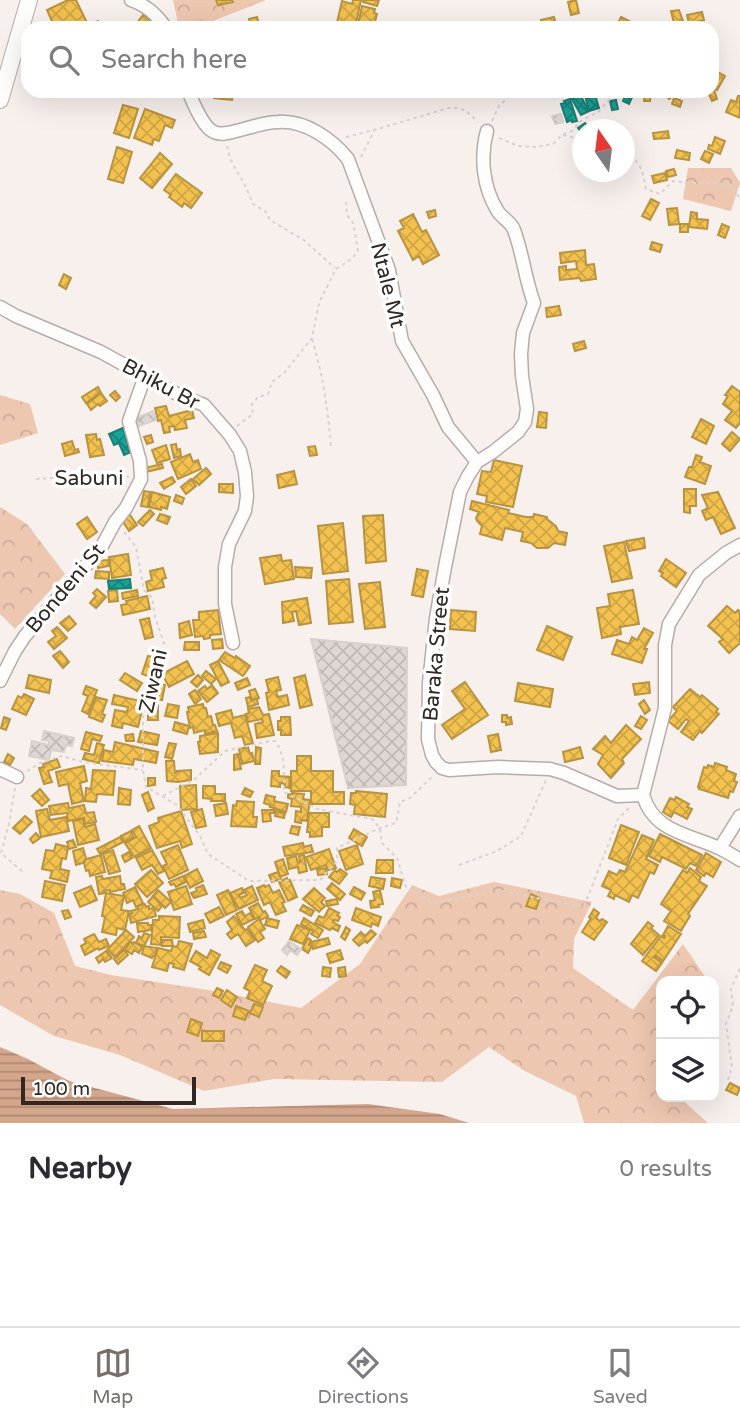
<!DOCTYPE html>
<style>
:root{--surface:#fff;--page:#f7f7f7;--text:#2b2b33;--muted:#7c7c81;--line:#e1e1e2;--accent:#776e6a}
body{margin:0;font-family:"Varela Round",sans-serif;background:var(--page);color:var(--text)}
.controls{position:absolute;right:21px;bottom:21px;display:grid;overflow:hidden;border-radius:14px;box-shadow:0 7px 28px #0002}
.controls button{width:63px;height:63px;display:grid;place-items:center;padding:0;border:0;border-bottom:2px solid var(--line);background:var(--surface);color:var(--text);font:35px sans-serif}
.compass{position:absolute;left:572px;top:119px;width:63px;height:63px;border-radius:50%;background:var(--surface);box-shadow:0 7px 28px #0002;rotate:346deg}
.scale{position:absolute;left:21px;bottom:18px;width:175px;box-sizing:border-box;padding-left:7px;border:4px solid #312823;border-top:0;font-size:19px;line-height:24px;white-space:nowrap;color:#312823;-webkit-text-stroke:5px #fff;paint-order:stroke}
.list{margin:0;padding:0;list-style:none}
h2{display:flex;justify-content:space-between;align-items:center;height:91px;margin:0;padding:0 28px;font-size:30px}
h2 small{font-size:23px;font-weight:400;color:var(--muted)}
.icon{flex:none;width:38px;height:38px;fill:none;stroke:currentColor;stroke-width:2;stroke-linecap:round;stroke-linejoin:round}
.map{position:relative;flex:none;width:740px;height:1123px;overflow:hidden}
.search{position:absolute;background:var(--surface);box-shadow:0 7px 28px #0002;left:21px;right:21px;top:21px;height:77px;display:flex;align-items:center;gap:18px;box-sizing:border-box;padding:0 24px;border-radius:21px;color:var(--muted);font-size:26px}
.sheet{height:203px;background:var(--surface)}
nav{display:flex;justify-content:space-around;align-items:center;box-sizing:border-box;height:98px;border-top:2px solid var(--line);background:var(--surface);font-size:19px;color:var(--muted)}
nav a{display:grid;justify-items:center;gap:4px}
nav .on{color:var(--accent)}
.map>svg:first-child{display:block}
.forest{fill:url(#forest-crowns)}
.water{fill:url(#water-rules)}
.homes{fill:url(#homes-cross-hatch);stroke:#b89341;stroke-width:2}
.public{fill:url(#public-cross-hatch);stroke:#1f7e75;stroke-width:2}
.building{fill:url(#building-cross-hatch);stroke:#d8d0cc;stroke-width:2}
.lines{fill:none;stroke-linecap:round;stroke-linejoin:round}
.minor-casing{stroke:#b4ada9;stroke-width:15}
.tertiary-casing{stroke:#b4ada9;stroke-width:18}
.path{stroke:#d7d4d3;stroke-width:2;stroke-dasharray:3.5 3.5;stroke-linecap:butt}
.minor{stroke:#fefdfc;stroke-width:12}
.tertiary{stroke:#fefdfc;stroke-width:16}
.labels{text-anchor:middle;stroke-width:7;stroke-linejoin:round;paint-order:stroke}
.street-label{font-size:21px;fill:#312823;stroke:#fff}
</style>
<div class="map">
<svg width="740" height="1123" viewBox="0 0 740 1123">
<defs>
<pattern id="forest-crowns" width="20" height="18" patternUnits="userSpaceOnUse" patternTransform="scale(1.75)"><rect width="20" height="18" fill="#eec7b0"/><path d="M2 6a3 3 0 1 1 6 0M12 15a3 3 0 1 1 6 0" fill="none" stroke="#cdab97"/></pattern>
<pattern id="water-rules" width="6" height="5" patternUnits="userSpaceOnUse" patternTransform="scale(1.75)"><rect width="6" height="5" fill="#d4a68c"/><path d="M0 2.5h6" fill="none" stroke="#ad8772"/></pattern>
<pattern id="homes-cross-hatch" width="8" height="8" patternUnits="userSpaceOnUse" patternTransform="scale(1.75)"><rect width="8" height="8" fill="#f2c14e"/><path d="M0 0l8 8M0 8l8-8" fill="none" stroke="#d0a644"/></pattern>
<pattern id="public-cross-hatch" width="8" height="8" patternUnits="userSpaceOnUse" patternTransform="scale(1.75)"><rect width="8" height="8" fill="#17a398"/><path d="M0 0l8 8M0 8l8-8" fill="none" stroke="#15857c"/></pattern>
<pattern id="building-cross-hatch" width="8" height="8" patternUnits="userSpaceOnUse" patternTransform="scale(1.75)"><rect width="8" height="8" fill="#dfd7d3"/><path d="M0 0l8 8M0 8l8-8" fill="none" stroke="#c0b9b5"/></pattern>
</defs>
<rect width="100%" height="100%" fill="#f8f0ed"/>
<!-- forest -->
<g class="forest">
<path d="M173,0H266L195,28H179Z"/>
<path d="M688,168H731L740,183L731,211L683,199Z"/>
<path d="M0,395L30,404L38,433L0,445Z"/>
<path d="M0,507L27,524L65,574L15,629L0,614Z"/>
<path d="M494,882L592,902L574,939L573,968L633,1010L683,944L708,981H661V1097H679L708,1123H584L576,1096L523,1070L489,1047L442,1082L274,1079L204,1091L120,1055L54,1036L0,1005V890L20,894L54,913L75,966L111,975L208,990L301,1008L360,964L412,885L439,896Z"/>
</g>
<!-- water -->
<path class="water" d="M0,1047L28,1059L69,1081L173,1109L368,1104L440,1114L469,1123H0Z"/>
<!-- homes -->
<g class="homes">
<path d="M68,0H76L88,25L98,21L101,28H55L47,10Z"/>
<path d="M216,0H232L233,2L218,5Z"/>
<path d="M353,0H361L355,28L336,27L342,1L352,4Z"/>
<path d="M363,0H379L377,6L363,2Z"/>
<path d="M576,0L579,13L571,15L568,2Z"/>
<path d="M362,6L375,9L374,13L377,14L374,26H372L371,28L358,25Z"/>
<path d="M679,10L683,21L674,23L671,11Z"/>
<path d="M702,12L704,20L696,22L697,27L690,28L687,15Z"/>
<path d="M143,15L152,21L147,28H133Z"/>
<path d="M257,17L260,28H246L251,26L249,19Z"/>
<path d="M554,17L556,24L549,25L548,22L542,23L541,20Z"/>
<path d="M621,17L631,22L628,28L618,23Z"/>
<path d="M718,72L725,76L717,90L712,87V81Z"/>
<path d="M714,90L717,99L712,101L708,92Z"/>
<path d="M215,91H233L232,100L214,98Z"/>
<path d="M645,91H651L650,101H644Z"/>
<path d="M668,91H680L669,99L665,93Z"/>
<path d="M738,96H740V118L726,112L731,100L736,102Z"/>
<path d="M674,98L682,101L680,107L672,104Z"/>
<path d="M123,105L138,109L129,138L114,133Z"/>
<path d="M145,109L175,120L172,128L165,125L159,141L154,139L152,145L134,138Z"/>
<path d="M668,131L669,138L654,139L653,133Z"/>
<path d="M715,137L725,141L720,154L708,149L709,145L712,146Z"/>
<path d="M117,147L132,152L123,183L108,179Z"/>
<path d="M677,150L690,153L689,160L675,158Z"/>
<path d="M705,151L713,154L709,163L701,159Z"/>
<path d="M160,153L172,164L152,188L140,178Z"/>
<path d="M674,169L676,175L668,177L666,171Z"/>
<path d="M665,173L667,180L654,183L652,176Z"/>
<path d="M176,174L202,193L191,208L184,203L182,207L169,197L171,195L164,190Z"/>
<path d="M651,199L659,203L650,220L642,216Z"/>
<path d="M677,208L679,224L669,225L667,209Z"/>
<path d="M435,210L436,216L429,218L427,212Z"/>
<path d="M691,212L697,213V219L708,220L707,229L689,227Z"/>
<path d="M413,214L422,232L426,230L439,255L423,264L419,256L413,260L398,231L404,228L400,221Z"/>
<rect x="680" y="224" width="8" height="8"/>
<path d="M722,224L729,227L725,238L718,235Z"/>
<path d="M652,242L662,245L660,252L650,249Z"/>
<path d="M585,250L586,265L594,264L596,279L581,281L580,278L560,280L559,267L566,266V270L577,269L576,261L561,263L560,253Z"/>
<path d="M64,274L71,278L66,289L59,285Z"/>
<path d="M559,306L561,315L547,317L546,308Z"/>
<path d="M584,341L586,348L575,351L573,344Z"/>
<path d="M732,386L740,392V423L736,428L725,420L732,411L723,404L728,396L725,395Z"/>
<path d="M98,387L101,393L86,403L82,397Z"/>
<path d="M115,391L120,397L116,401L110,395Z"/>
<path d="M101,393L107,401L100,406L98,404L91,410L87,404Z"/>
<path d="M166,406L169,416L192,410L194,418L185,420L187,428L175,430L174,426L169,427L170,432L164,433L161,420L158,421L155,408Z"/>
<path d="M539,412L547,413L546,428L537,427Z"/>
<path d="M701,419L714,426L706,444L692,437Z"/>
<path d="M732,432L740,439L730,451L722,444Z"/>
<path d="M96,434L97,440L100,439L104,455L90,457L86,435Z"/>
<path d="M151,435L153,442L147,444L144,437Z"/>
<path d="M72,441L75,450L78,449L79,452L65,456L62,444Z"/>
<path d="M176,444L177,450L180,449L181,456L174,458L171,445Z"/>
<path d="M166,445L170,459L157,463L152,450Z"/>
<path d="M315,446L317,455L310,456L308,447Z"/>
<path d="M190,454L193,462L198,460L201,469L178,479L171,462Z"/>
<path d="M696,455L702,457L700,462L711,466L705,484L685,477L689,467H692Z"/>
<path d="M494,460L522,466L513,507L486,502L487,496L477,494L482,471L491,472Z"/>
<path d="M162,464L163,468L146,472L145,468Z"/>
<path d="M206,468L211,474L199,485L193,479Z"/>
<path d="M294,471L297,484L279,488L277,475Z"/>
<path d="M172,477L175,482L164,489L160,483Z"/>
<path d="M191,479L196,486L186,494L181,487Z"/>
<path d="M219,484H233V493L219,492Z"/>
<path d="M684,489H696V506H690V513L684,512Z"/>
<path d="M144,491L150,492L148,507L141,506Z"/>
<path d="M152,492L170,497L167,509L161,507V510L149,507Z"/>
<path d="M718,492L735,528L721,534L713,517L706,520L702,511L708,508L702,495Z"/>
<path d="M176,495L184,498L182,504L174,501Z"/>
<path d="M472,501L509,510L508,513L526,517H533L534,514L547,517V519L556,526L558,531L567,533L565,545L554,543L548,548H537L531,543L521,541L523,532L505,528L502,540L480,534L482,526L477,521L476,518L479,512L470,509Z"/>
<path d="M150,510L154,514L143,526L138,522Z"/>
<path d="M128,512L137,525L129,531L120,517Z"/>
<path d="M160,514L170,517L167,524L157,520Z"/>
<path d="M383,515L386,561L366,563L363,516Z"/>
<path d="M87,517L97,532L87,539L77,524Z"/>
<path d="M343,523L348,571L323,574L318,526Z"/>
<path d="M644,538L645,548L629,551L626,541Z"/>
<path d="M624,542L632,578L612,582L604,546Z"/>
<path d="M128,554L131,575L112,578L109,557Z"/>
<path d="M281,555L282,561L291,560L294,579L265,584L260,558Z"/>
<path d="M666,559L686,573L676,587L661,576L663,573L659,571Z"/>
<path d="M108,560L109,566L98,568L97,561Z"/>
<path d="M295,567L312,568L311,578L296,577Z"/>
<path d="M163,568L166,578L162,579L164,587L148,591L146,582L152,580L150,571Z"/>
<path d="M417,569L428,571L423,597L412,595Z"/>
<path d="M96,571L109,572V579L95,578Z"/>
<path d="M349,579L353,622L329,624L326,581Z"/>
<path d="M380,582L385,627L365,629L359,584Z"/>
<path d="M97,589L106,597L96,608L90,603L96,596L93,593Z"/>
<path d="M117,590L118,601L109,602L108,591Z"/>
<path d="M137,590L138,596L123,599L122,593Z"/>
<path d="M633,590L639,624L620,627L621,634L602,638L597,608L610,606L608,594Z"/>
<path d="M147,596L150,609L123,615L121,605L127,604L126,601Z"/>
<path d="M307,598L311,623L299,625L296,611L292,612L294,621L283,623L282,602Z"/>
<path d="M727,606L735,613L738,610L740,612V643L729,653L719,642L723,639L708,626Z"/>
<path d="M218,610L221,634L210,635V638L204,639L203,636L195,637L193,620H199V612Z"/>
<path d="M451,610L476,612L475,631L450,629Z"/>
<path d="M69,616L76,624L68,631L60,623Z"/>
<path d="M149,618L153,637L145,639L140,620Z"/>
<path d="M189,621L192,635L180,638L179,624Z"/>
<path d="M547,626L572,637L563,660L537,650Z"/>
<path d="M57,627L67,638L54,649L48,642L56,636L52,631Z"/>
<path d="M644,628L653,633L644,649H647L642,663L612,654L617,640L629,644L632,637L637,640Z"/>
<path d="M222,639L223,648L213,649L212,640Z"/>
<path d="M185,642H199V650H184Z"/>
<path d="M60,651L69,662L63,668L53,656Z"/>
<path d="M225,652L235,658L236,656L250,666L243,676L219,660Z"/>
<path d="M148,656L157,658L150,677L142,674Z"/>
<path d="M187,661L194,674L169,687L162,674Z"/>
<path d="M218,661L229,682L221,686L210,665Z"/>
<path d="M206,671L216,679L211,684L202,676Z"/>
<path d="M125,673L142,683L137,691L120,680Z"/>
<path d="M29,675L51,680L49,693L26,688Z"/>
<path d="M198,675L203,680L197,687L191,682Z"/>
<path d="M305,675L312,705L300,708L294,678Z"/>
<path d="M278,677L281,690L276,691L278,697L287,695L289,705L269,710L266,693L269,692L266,680Z"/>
<path d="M247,678L250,685L238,690L235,683Z"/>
<path d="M149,682L165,685L162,700L146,697Z"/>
<path d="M465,682L488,715L452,739L442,725L465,709L452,691Z"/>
<path d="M649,682L650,693L635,695L633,684Z"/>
<path d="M518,683L553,689L550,707L515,701Z"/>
<path d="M212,685L218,693L207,702L198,691L205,686L207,689Z"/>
<path d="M86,686L97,690L88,714L82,711L88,696L83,694Z"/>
<path d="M255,689L259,698L252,700L249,691Z"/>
<path d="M690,689L700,697L702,695L718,709L716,712L719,714L702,733L700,731L693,740L681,732L689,721L686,719L678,729L668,721L677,711L673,707Z"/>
<path d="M195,690L201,699L195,704L189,694Z"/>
<path d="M24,694L34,699L26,715L12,709L18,696L22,698Z"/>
<path d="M114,695L144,702L138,727L123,723L122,728L112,726L115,710L127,712L128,707L112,704Z"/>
<path d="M96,697L107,700L102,714L105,715L102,722L89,717Z"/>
<path d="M250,697L251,700L257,699L258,704L248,707L246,698Z"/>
<path d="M644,700L650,710L645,714L639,704Z"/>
<path d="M168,704L179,706L177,718L165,716Z"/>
<path d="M203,704L204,708H206L208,717L211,716L213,725H215L217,731L205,734V730L194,733L193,727L190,728L187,712H189L188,707Z"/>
<rect x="148" y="705" width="10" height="15"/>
<path d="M259,707L263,715L269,714L274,735L257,738L255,724L263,722L262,719L248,722L246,714L249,713L248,709Z"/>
<path d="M231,710L233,718L245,715L253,743L245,745L242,736L235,738L231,723L219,726L216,714Z"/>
<path d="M502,715H507V718L511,717L512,724L506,725V722H502Z"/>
<path d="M641,716L647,720L641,729L635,726Z"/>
<path d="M4,717L10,719L6,730L1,728Z"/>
<path d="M281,717H290L291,735H281V730H278V721H281Z"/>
<path d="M175,722L189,726L187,734L173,730Z"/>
<path d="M626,725L641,739L622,759L624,763L611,778L598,764L603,755L593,749L605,736L611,743Z"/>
<path d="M141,731L159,735L157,745L138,742Z"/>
<path d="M86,732L102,736L100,741L92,739L89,751L81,749Z"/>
<path d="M218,733V752L200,754L198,742H200V736Z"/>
<path d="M133,734L134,741H126L125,735Z"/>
<path d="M498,734L501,750L491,752L488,736Z"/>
<path d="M115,742L158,752L156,763L134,759L133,765L102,761L104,750L113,752Z"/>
<path d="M97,743L104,745L99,763L83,759L85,753L94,755Z"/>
<path d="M169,743L176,744L172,759L165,757Z"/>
<path d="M248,747L250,754L252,753L254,761L242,764L239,749Z"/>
<path d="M256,747L261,748L260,764H255Z"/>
<path d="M580,747L583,758L565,762L563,752Z"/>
<path d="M8,754L14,758L10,765L4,762Z"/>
<path d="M238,754L241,769L234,770V755Z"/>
<path d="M297,756H311V771H333V792H344V804H311V791H291V771H297Z"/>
<path d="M57,759L60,767L48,771L52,782L44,784L39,768L44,767L43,764Z"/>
<path d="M166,761H174L175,773L177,772V771L191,770V780L178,782L167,781Z"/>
<path d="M715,763L727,767L726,770L736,774L734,781L737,782L733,792L730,791L728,798L699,789L700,787H698L704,767L707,768L708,765L714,767Z"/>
<path d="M84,766L87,781L80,783L84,801L72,804L68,784L59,786L56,772Z"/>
<path d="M93,770L115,771L113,795L97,794L96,802L85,801L86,788L91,789Z"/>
<path d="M272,771H279V776L290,777L289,788L285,787V784L280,783V787L271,786Z"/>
<path d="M148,778H155V785L148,786Z"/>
<path d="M196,785L197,809L181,810L180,786Z"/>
<path d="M203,786H215V794H225V801H211L212,799L203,798Z"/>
<path d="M119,788L131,790L130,805L118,804Z"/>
<path d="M245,788L253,792L250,797L242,794Z"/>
<path d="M40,789L49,800L42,806L32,796Z"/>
<path d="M356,791L387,794L385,817L354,814L355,805L350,804L351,793H356Z"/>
<path d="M148,792L154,808L148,811L142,795Z"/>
<path d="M292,793L304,794L303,799L310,800L307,821L302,820L301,823L295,822L296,811L301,812V807L291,806L292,799L288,798V794L292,795Z"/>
<path d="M266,795L275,797L274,801L288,804L286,812L270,807V805L264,803Z"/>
<path d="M676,797L689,804L687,807L692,809L687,819L674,812L671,817L663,812L670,798L674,800Z"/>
<path d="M237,801L254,802L253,817H257L256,827L231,826L233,805L236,806Z"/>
<path d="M68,803L69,808L84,805L86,813L94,812L96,822L85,824L84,818L68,821L67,813L51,815L49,806Z"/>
<path d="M226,803L228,814L216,816L214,805Z"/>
<path d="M47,809L50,820L66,817L69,831L41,837L36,811Z"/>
<path d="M202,809L206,826L196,828L191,812Z"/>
<path d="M262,810H274V813H270L271,821L263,822Z"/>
<path d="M181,811L192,844L182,848L180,841L157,848L149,826L159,822L158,818Z"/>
<path d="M276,811L285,813L284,818L275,816Z"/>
<path d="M309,813H329V827H322V836L310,837V832H307Z"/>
<path d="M25,816L32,822L20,834L13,828Z"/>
<path d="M83,819L85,827L95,824L99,840L78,845L73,821Z"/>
<path d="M621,825L639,832L626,865L609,858Z"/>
<path d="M139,826L151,848L134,857L125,843L136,837L132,830Z"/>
<path d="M292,826L300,827L298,835L290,833Z"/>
<path d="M354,829L367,837L362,846L349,838Z"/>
<path d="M131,831L133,837L124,842L121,836Z"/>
<path d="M36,833L40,838L33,843L30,839Z"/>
<path d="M660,834L702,855L696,866L690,863L686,869L662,857L660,862L649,856Z"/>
<path d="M642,835L654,840L646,859L658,865L654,874L650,872L638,898L632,895L629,902L615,895L614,899L608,896L611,890L602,886L609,871L617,875L620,870L625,872Z"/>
<path d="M120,837L123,842L100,854L97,849Z"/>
<path d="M73,840L76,847L69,849L67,842Z"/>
<path d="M303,843L304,847L311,845L313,852L285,856L283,847Z"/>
<path d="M56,844L68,847L66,859L62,858L60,869L69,871L67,882L50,878L52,871L42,869L46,850L54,851Z"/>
<path d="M178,845L188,870L169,879L163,866L167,864L161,852Z"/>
<path d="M357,845L363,864L346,870L339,851Z"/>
<path d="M83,848L86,858L83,863L76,865L73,851Z"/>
<path d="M329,849L336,868L328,870L326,865L311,870L306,857Z"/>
<path d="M113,850L120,871L109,874L103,854Z"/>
<path d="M152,850L164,871L158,874L152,865L142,870L136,858Z"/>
<path d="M129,852L132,858L125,862L122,856Z"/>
<path d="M706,853L721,862L713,877L706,873L704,876L696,870Z"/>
<path d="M101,855L105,872L90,876L89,870L86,871L84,863L86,859Z"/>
<path d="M304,855L307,871L299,873L298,867L289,869L287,858L296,856L298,863L300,862L299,856Z"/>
<path d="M283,859L288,874L280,877L275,862Z"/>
<path d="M377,860H393V873H376Z"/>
<path d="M326,868L327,874L318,875L317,869Z"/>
<path d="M690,868L701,877L699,881L707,886L688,914L690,916L681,931L664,921L671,911L661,904L683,870L687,873Z"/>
<path d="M197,869L203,881L190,888L184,876Z"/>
<path d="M340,869L347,874L339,884L329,877L335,870L337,872Z"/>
<path d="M151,870L163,883L147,897L135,884Z"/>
<path d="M278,872L281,879L272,882L269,875Z"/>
<path d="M102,876L103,879L120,876L121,884H124L125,889L110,892V890L104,891L105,893L99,894L96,877Z"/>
<path d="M183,876L186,882L176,887L174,884L171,885L169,882Z"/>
<path d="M371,877L385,879L383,889L369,886Z"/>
<path d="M287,878L288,881L290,880L297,897L288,901L279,882Z"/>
<path d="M392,878L402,880L400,888L391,886Z"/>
<path d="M45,881L65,885L62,901L42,897Z"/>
<path d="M332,883L345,894L340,900L327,889Z"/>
<path d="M203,885L207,894L194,898L191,893L197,891L196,888Z"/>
<path d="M264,885L265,887L269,885L273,893L279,890L285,902L282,903L286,911L276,915L270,902L264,905L257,888Z"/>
<path d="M91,886L97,900L80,907L74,893Z"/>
<path d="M186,886L192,904L174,910L168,892Z"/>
<path d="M252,886L258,900L239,909L230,893L242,888L244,893L239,895L241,898L247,895L244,890Z"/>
<path d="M135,887L143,903L136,907L133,900L127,903L123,893Z"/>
<path d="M354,887L365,893L361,900L350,894Z"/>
<path d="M314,888L325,898L321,902L325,906L319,912L303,899Z"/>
<path d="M158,890L171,902L165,908L153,896Z"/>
<path d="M228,890L237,910L226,915L217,895Z"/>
<path d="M380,890L383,904L378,905L379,907L371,908L370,901L375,900L373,892Z"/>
<path d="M106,893L124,896L121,910L129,911L125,930L117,928L116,935L102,932L105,917L102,916Z"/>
<path d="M531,894L540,898L536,909L526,906Z"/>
<path d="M153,896L162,906L158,911L148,902Z"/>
<path d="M337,899L338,904L327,906L326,901Z"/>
<path d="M258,903L263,912L265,911L268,916L261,920L259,917L255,919L249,908Z"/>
<path d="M145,904L146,907L149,906V909L154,908L156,916L131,923L129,914L132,913L131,911L138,909V906Z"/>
<path d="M303,905L314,911L311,916L300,910Z"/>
<path d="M219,907L224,916L210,923L205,914Z"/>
<path d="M329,908L339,913L337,915L340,917L338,921L334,920L333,922L340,926L338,931L332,928L330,930L315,923L319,916L324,918Z"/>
<path d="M356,908L381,917L378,926L372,923L371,927L352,920Z"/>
<path d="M594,909L599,913L596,918L600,921L602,919L607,922L594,940L582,932L591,918L589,917Z"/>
<path d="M68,910L71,917L65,919L62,911Z"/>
<path d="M242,911L245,916L250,913L254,919L242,925L236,914Z"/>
<path d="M159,916L180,917L179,938L161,937V945L151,944L153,920H159Z"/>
<path d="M234,916L245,930L247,929L255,940L246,946L238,934L231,939L227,934L232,930L227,922Z"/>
<path d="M267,918L279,921L277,928L265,925Z"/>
<path d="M304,918L323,930L318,938L311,934L313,931L301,924Z"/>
<path d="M259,919L265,929L260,932L264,938L258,942L248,927Z"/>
<path d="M203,920L205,928L190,932L188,924Z"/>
<path d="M648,922L653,926L651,928L659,935L643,955L631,944Z"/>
<path d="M137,923H148V925H151V930L138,932Z"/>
<path d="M297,925L310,930L303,944L290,939Z"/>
<path d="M668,926L681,934L663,961L656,956L654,957L662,963L656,971L642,961L661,936L664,938L665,936L663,935Z"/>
<path d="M346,927L350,930L345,940L341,937Z"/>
<path d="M126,930L134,937L115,957L107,950Z"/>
<path d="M371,930L376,934L367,943L365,941L359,946L353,940L361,932L365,936Z"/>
<path d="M204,931L206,937L194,939L193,933Z"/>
<path d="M144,933L150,935L144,946L136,943L139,936L142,938Z"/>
<path d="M94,934L99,942L106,939L109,946L99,950L98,948L85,955L81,946L86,943L84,939Z"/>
<path d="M308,938L311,940L309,945L312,946L308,953L302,949Z"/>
<path d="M328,938L330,944L313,949L311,942Z"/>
<path d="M162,940H172L173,946H162Z"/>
<path d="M179,941L192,944L184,970L173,967L174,964L169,963L167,971L152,967L158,948L171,951L173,946L177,947Z"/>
<path d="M130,942L133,943L134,942L142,947L139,953L134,950L132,954L125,950Z"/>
<path d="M144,946L157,948L155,956H153L152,958L142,954Z"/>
<path d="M124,950L128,955L118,964L114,959Z"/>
<path d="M211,950L220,955L209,975L199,969L201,967L190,961L196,951L207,958Z"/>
<path d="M340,950L343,959L330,963L327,954Z"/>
<path d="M106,951L112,958L105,962L103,959L99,963L96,958Z"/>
<path d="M221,962L231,966L227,973L218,968Z"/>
<path d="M255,965L267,970L262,981L272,986L263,1005L247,998L250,991L244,988Z"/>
<path d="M281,966L290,972L286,978L277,971Z"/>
<path d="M323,967L331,968L330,977L322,976Z"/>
<path d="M345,967L346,976L339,977L338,968Z"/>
<path d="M217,988L223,991L219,998L213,995Z"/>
<path d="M227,990L237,997L231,1007L221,1000Z"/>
<path d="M254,1004L263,1007L259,1017L250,1013Z"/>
<path d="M236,1006L249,1011L245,1020L233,1016Z"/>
<path d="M191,1019L202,1023L198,1036L187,1032Z"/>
<rect x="202" y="1031" width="22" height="10"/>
<path d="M730,1083L740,1088L737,1095L726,1090Z"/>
</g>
<!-- public -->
<g class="public">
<path d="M576,91H578L589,111L581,115L569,94Z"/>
<path d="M584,91H594L599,108L589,111Z"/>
<path d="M627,91H635L629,104L623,101Z"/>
<path d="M570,99L577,121L572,122L571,120L567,122L561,104L565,103L564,101Z"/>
<path d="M616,100L618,109L612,110L610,101Z"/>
<path d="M585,123L589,128L582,130V133L578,128Z"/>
<path d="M127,426L132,436L126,439L128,444L132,442L131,452L124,455L119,443L114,445L109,434Z"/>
<path d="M130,579L131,588L109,589L108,581Z"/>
</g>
<!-- building -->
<g class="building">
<path d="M561,114L563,122L555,124L552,116Z"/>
<path d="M153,411L156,420L139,426L136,418Z"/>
<path d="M311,639L407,648L406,785L348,788Z"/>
<path d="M44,731L74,738L72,746L66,745L64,752L51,750L49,760L29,756L32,741L49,745V741L42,740Z"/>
<path d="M289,941L301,949L297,955L290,950L287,955L282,950Z"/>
</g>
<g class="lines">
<!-- minor casing -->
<g class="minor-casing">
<g id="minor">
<path d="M131,0C147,5 157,15 166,28"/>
<path d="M188,91C193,102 203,128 214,132C222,136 232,132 240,130C252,127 266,122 278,122C305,120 332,139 348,159L389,270L402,341L433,395L448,427L477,462"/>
<path d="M487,131C480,157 483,187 497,210C501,218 511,221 514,230C523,254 525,279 534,303L523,333L521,354L522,376L527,409L525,422L518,432L493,452L477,462L468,476L460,492L445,567L436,618L429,683L428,739L432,755L436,762L442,768L449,770L498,767L550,769L564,773L617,796L643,795"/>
<path d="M0,307L16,316L101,352L177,394L204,405L230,435L240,451L245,472L247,496L245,511L229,544L225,567V604L233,643"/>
<path d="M740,545L726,553L699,575L669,624L665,645V708L643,795C654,833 690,834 721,849C727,852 734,856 740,860"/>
<path d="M0,681L15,651L25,636L101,548L115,522L126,508L141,479L140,461L129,421L145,376"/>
<path d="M0,769L17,777"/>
<path d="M720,848L740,816"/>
</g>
</g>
<!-- tertiary casing -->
<g class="tertiary-casing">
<path id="tertiary" d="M0,100L29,0"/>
</g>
<!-- path -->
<g class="path">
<path d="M492,121L499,106L515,91"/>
<path d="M563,135L575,138L582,136"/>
<path d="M346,137C380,129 414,118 449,108C464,107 467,112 478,122"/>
<path d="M499,138L518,146L536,147L553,144L562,135L572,131L581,121L598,112L612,97L614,91"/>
<path d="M227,146L230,159L246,187L253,204L265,211L270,220L305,241L335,268"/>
<path d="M624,152C642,163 642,169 646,189L660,194L673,181C692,184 709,183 728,184L740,198"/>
<path d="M361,157L374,131"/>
<path d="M312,339C323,376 328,409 331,447"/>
<path d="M237,426L253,414L252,404L258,397L268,394L272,382L285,372L312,338L319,303L336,269L353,258L358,250L353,223L347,215L346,203L350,200"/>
<path d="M36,479L99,475L129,477"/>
<path d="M124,532L136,547L144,590L152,598L155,617L164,643L158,677L143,716V770L146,787L177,805L200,836L208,854L249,881L320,880L337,861V848L380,828L396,823L400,802L410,798L433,776"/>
<path d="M27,771L40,763L62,756L83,762L142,770"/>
<path d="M15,788L9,824L1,853L24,873"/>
<path d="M163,796L195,779L225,751L270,741H275C286,754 284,776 284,792L317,809L372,819L379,827"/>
<path d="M380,829L382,843L397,858L406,887L434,903L497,890L584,907L618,819L630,807"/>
<path d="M459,865L497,851L521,836L546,780"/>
<path d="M728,1080L732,1067L726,1024L733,1006L731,989L740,968"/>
</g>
<!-- minor -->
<use href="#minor" class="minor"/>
<!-- tertiary -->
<use href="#tertiary" class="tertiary"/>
</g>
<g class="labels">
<!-- street labels -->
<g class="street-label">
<text transform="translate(388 285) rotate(76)" y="7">Ntale Mt</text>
<text transform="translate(161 384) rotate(28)" y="7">Bhiku Br</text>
<text x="89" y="485">Sabuni</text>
<text transform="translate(65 588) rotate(-50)" y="7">Bondeni St</text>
<text transform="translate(436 654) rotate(-85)" y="7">Baraka Street</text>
<text transform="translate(153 681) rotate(-77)" y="7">Ziwani</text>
</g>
</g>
</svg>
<div class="controls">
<button><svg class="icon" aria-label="locate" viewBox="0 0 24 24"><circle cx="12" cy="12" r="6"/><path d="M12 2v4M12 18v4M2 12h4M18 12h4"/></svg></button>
<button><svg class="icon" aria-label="layers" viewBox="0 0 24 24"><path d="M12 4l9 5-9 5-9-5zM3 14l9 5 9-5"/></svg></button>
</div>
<svg class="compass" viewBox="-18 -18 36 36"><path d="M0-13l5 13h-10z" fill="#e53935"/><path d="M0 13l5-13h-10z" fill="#7c7c81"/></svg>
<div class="scale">100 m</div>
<div class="search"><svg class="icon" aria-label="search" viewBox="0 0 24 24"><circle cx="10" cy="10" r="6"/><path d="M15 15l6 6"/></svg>Search here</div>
</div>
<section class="sheet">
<h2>Nearby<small>0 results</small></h2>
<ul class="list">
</ul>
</section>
<nav>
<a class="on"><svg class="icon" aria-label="map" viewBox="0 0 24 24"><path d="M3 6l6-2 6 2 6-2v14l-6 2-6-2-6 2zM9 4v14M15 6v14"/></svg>Map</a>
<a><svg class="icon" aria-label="directions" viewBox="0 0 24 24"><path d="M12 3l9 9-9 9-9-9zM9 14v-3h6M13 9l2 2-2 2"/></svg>Directions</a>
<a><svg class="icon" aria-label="saved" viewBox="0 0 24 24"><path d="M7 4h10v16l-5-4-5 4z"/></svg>Saved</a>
</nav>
